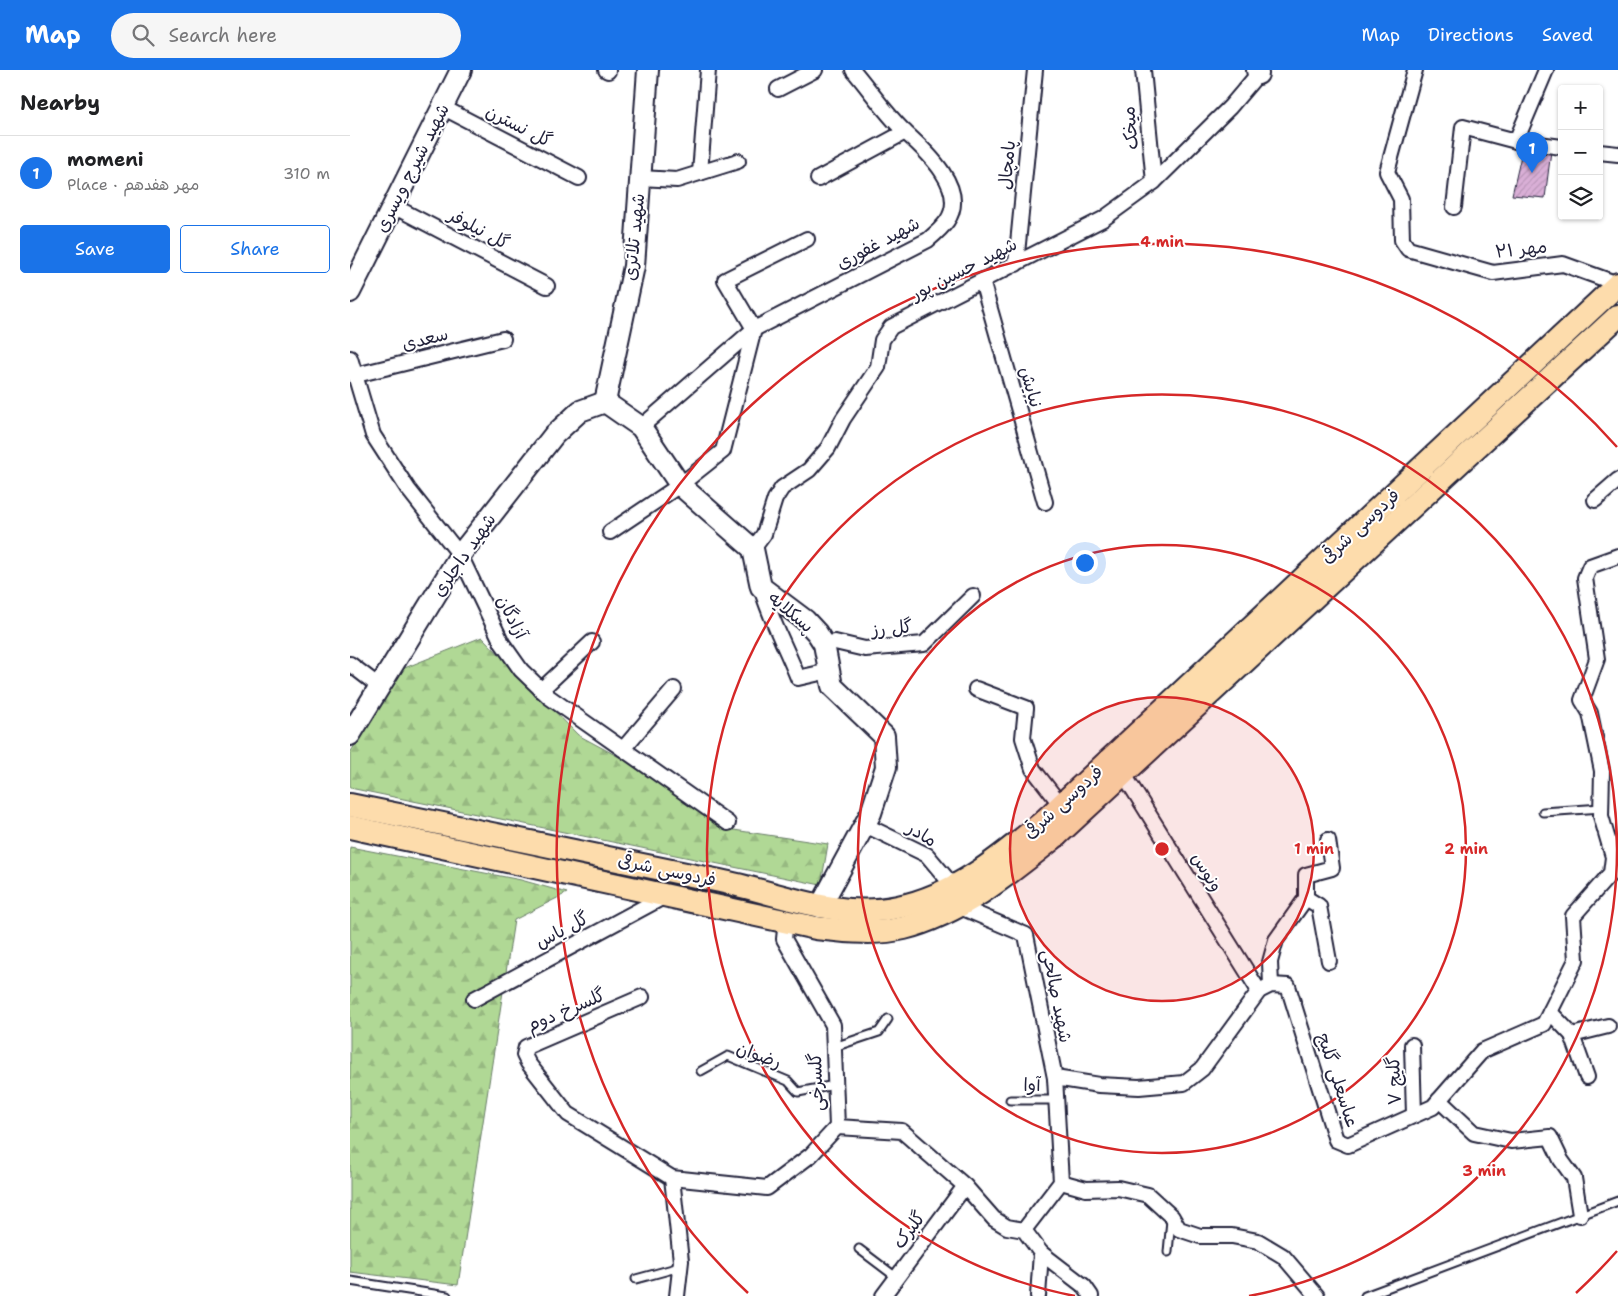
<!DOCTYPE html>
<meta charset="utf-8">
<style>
:root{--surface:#fff;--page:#f6f6f6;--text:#202124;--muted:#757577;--line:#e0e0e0;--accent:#1a73e8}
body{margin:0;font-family:"Shantell Sans","Playpen Sans Arabic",sans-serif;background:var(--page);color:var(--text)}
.controls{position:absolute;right:15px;top:15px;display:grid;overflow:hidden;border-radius:5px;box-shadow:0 1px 4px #0004}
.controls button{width:45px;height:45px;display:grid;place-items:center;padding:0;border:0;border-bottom:1px solid var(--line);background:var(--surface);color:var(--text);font:25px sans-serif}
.you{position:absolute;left:734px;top:492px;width:18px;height:18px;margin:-12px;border:4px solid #fff;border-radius:50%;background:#1a73e8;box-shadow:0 0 0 8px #1a73e833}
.badge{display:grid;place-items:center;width:32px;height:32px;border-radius:50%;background:var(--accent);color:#fff;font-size:16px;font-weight:700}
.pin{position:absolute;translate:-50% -41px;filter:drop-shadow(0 1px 2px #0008)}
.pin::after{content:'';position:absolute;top:26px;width:18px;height:15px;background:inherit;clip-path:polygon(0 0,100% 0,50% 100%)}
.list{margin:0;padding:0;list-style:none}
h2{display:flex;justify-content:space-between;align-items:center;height:65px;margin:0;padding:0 20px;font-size:21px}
h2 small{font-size:16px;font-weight:400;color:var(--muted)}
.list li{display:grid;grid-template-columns:32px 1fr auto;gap:15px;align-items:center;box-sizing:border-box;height:75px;padding:0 20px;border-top:1px solid var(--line)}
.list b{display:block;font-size:19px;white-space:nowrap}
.list p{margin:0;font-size:16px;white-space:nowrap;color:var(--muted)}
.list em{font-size:16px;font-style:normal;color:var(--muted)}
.actions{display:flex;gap:10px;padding:15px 20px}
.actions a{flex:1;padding:11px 0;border:1px solid var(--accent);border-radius:5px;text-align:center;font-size:18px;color:var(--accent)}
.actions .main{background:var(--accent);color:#fff}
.icon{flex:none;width:28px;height:28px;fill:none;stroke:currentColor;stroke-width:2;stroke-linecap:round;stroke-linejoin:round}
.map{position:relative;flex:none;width:1268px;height:1226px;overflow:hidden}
header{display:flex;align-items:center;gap:30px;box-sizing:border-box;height:70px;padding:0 25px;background:var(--accent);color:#fff}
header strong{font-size:24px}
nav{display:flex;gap:28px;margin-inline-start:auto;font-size:18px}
.search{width:350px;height:45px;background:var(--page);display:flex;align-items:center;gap:12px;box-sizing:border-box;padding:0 18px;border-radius:28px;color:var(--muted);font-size:19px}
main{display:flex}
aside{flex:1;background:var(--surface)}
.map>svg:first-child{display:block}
.forest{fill:url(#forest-firs);stroke:#697d68}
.building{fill:url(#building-hatch);stroke:#22223b}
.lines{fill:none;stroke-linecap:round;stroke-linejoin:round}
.lane-casing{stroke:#22223b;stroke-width:11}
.street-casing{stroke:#22223b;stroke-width:18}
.secondary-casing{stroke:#22223b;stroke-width:24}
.primary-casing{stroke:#22223b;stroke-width:26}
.lane{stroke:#fff;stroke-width:7}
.street{stroke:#fff;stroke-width:14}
.secondary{stroke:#fff;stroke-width:20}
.primary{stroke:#fddcac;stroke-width:22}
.ring{fill:none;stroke:#d62828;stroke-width:2.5}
.labels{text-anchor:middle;stroke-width:4;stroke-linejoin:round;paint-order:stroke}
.street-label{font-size:18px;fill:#22223b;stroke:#fff}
.centre{fill:#d62828;stroke:#fff;stroke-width:2.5}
.ring-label{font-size:15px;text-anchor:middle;font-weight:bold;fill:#d62828;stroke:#fff;stroke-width:4;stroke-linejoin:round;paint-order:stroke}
</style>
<header>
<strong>Map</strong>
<div class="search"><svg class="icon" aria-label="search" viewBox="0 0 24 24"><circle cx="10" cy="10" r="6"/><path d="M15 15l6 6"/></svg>Search here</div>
<nav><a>Map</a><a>Directions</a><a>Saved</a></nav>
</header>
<main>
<aside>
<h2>Nearby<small></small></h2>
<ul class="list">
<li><span class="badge">1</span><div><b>momeni</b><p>Place · مهر هفدهم</p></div><em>310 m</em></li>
</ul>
<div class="actions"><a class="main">Save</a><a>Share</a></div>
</aside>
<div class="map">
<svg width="1268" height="1226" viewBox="0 0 1268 1226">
<defs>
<pattern id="forest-firs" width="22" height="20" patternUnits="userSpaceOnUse" patternTransform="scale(1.25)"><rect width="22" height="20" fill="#b0d895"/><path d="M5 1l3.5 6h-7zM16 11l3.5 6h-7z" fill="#97b981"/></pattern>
<pattern id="building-hatch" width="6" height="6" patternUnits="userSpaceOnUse" patternTransform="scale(1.25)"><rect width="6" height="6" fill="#d9afd6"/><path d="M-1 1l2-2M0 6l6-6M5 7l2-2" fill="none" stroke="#ba96b9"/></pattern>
</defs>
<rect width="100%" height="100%" fill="#fff"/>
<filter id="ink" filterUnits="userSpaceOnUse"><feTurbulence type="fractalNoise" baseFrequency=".02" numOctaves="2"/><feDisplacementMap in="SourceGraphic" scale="10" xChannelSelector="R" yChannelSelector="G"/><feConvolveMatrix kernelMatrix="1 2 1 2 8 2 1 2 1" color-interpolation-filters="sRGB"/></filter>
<g filter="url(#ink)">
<!-- forest -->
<g class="forest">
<path d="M132,567L228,665L282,694L377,759L478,774L471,815L0,718V683L52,599Z"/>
<path d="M0,777L171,810L217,823L164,850L108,1215L0,1202Z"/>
</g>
<!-- building -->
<path class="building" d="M1173,77L1201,81L1195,128L1162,125Z"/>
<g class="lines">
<!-- lane casing -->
<g class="lane-casing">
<g id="lane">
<path d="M1193,742L1252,738"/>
<path d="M484,977L529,962L538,949"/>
<path d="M351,1001L378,986L438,1011L448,1022L485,1015"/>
<path d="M660,1030H705"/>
<path d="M509,1179L546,1207"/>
<path d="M818,1182L821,1150"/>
<path d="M286,1209L330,1197"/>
<path d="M0,1211L97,1226"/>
<path d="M1015,1226L1268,1131"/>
</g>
</g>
<!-- street casing -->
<g class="street-casing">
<g id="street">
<path d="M256,0L258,1"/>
<path d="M793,0L804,112"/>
<path d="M1065,0L1037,102L1051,129L1052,170L1058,179L1143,203L1213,194L1268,214"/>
<path d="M428,19L465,0"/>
<path d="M92,37L229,108"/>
<path d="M1166,71L1196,0"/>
<path d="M1249,82L1268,84"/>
<path d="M350,103L358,0"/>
<path d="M290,108L327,110L388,91"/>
<path d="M468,109L555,62"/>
<path d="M43,136L197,216"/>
<path d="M1104,137L1113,57L1166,71L1212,77"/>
<path d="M666,194L685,0"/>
<path d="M632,211L695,432"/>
<path d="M0,288L23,365L58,419L110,485L152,573L171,600L199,627L378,753"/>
<path d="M6,305L153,269"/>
<path d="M291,357L404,259L578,170C585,164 592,158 597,151C619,119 575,80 555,62C536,44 520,20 503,0"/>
<path d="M1245,430L1268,410"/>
<path d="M260,462L330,415L373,381L404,259L375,210L457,169"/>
<path d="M403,479L414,464L425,429L432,418L459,400L478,378L493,349L528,297L532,270L541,257L753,149L804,112L880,37L908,4"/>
<path d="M411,517C420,549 436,577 448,608L479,601"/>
<path d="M474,574L485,572L515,579L574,574L623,526"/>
<path d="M0,594L30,617"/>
<path d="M626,619L676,638L673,668L683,699L711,735"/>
<path d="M191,620L242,572"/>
<path d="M273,679L324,619"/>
<path d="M773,703L909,921"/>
<path d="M515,755L577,785L603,816"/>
<path d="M956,828L969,836L979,891"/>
<path d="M608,836L676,865L705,1008L711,1112L674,1160"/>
<path d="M921,915L920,892L926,870L956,828V805L982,798L978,770"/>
<path d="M292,927L176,977L174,985L178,993L218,1044L322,1108L417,1118L461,1085L487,1057L483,955L434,869L436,850"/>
<path d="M124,929L317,825"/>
<path d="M1200,942L1222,965L1237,1007"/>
<path d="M1222,965L1258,956"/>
<path d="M1062,975L1064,1045"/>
<path d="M705,1008L749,1015L789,1017L834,1013L852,999L909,921L921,915L938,916L986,1070L998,1075L1083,1037L1132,981L1194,954L1226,890L1223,846L1261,803L1263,787L1251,746L1252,701L1240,643L1232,630L1247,589L1235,508L1240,496L1268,486"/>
<path d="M1089,1030L1124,1063L1161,1071L1200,1067L1211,1090L1224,1108L1230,1145"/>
<path d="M487,1057L552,1061L615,1116L644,1149L657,1157L674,1160L691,1183L734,1216L741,1226"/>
<path d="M322,1108L331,1191L327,1226"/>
<path d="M711,1112L736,1119L768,1118L798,1125L822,1147L829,1159L850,1166H882L908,1171L933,1186L967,1226"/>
<path d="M533,1226L615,1116"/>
<path d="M688,1226L691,1183"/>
</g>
</g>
<!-- secondary casing -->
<g class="secondary-casing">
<g id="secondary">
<path d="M907,0L908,4"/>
<path d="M0,222L111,0"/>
<path d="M255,332L291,357L330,415L403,479L411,517L455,550L467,563L474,574L482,616L534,666L536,697L521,743L470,837"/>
<path d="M255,332L284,196L298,0"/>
<path d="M0,665L110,485L204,365L230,341L255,332"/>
</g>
</g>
<!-- primary casing -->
<g class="primary-casing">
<g id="primary">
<path d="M0,735C123,760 247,786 370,811C430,823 487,850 548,837C604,826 651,787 693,752L1268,214"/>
<path d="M0,757L466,858C494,861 526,865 554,858C612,843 660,803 706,766L1268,246"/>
</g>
</g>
<!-- lane -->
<use href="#lane" class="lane"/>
<!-- street -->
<use href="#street" class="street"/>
<!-- secondary -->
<use href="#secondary" class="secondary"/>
<!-- primary -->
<use href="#primary" class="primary"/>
</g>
</g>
<!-- distance rings -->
<circle cx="812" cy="779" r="152" fill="#d62828" fill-opacity=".12"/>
<g class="ring">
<circle cx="812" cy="779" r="152"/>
<circle cx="812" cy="779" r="304"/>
<path d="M725 1226A455 455 0 1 1 899 1226"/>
<path d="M1267 1181A607 607 0 0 1 1226 1223M398 1223A607 607 0 1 1 1267 377"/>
</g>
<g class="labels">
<!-- street labels -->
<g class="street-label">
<text transform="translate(169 56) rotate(27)" y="6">گل نسترن</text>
<text transform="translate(780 58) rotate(-95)" y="6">میخک</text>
<text transform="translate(657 95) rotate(-85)" y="6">پامچال</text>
<text transform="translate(62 98) rotate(-63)" y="6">شهید شیرج ویسری</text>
<text transform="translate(129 159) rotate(28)" y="6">گل نیلوفر</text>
<text transform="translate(284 167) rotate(-84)" y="6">شهید تلاتری</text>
<text transform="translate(528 173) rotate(-28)" y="6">شهید غفوری</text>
<text transform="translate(1171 179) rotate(-6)" y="6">مهر ۲۱</text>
<text transform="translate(614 199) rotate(-27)" y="6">شهید حسین پور</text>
<text transform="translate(75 269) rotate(-14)" y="6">سعدی</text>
<text transform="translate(681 317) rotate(74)" y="6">نیایش</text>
<text transform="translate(1010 456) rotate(-43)" y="6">فردوسی شرقی</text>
<text transform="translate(114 485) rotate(-55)" y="6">شهید داجلری</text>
<text transform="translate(441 542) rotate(40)" y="6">پسکلایه</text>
<text transform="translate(162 547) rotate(63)" y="6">آزادگان</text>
<text transform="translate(542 558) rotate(-5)" y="6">گل رز</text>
<text transform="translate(713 732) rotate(-42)" y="6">فردوسی شرقی</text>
<text transform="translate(572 764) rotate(31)" y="6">مادر</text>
<text transform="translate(317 800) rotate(12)" y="6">فردوسی شرقی</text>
<text transform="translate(857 802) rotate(58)" y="6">ونوس</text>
<text transform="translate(212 860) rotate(-28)" y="6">گل یاس</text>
<text transform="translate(707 926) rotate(79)" y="6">شهید صالحی</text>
<text transform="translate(216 940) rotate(-23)" y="6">گلسرخ دوم</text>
<text transform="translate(409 985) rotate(20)" y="6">رضوان</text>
<text transform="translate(988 1010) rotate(72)" y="6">عباسعلی گلیج</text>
<text transform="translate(1044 1011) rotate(-92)" y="6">گلیج ۷</text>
<text transform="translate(466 1012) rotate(-92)" y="6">گلسرخی</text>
<text x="682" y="1021">آوا</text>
<text transform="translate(559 1160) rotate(-53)" y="6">گلبرک</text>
</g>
</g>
<circle cx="812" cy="779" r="8" class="centre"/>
<g class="ring-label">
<text x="812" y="177">4 min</text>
<text x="964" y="784">1 min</text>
<text x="1116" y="784">2 min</text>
<text x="1134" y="1106">3 min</text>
</g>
</svg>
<div class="controls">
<button>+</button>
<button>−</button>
<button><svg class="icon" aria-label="layers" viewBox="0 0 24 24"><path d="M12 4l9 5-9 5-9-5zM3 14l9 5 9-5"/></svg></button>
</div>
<div class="you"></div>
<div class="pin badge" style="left:1182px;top:103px">1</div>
</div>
</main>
